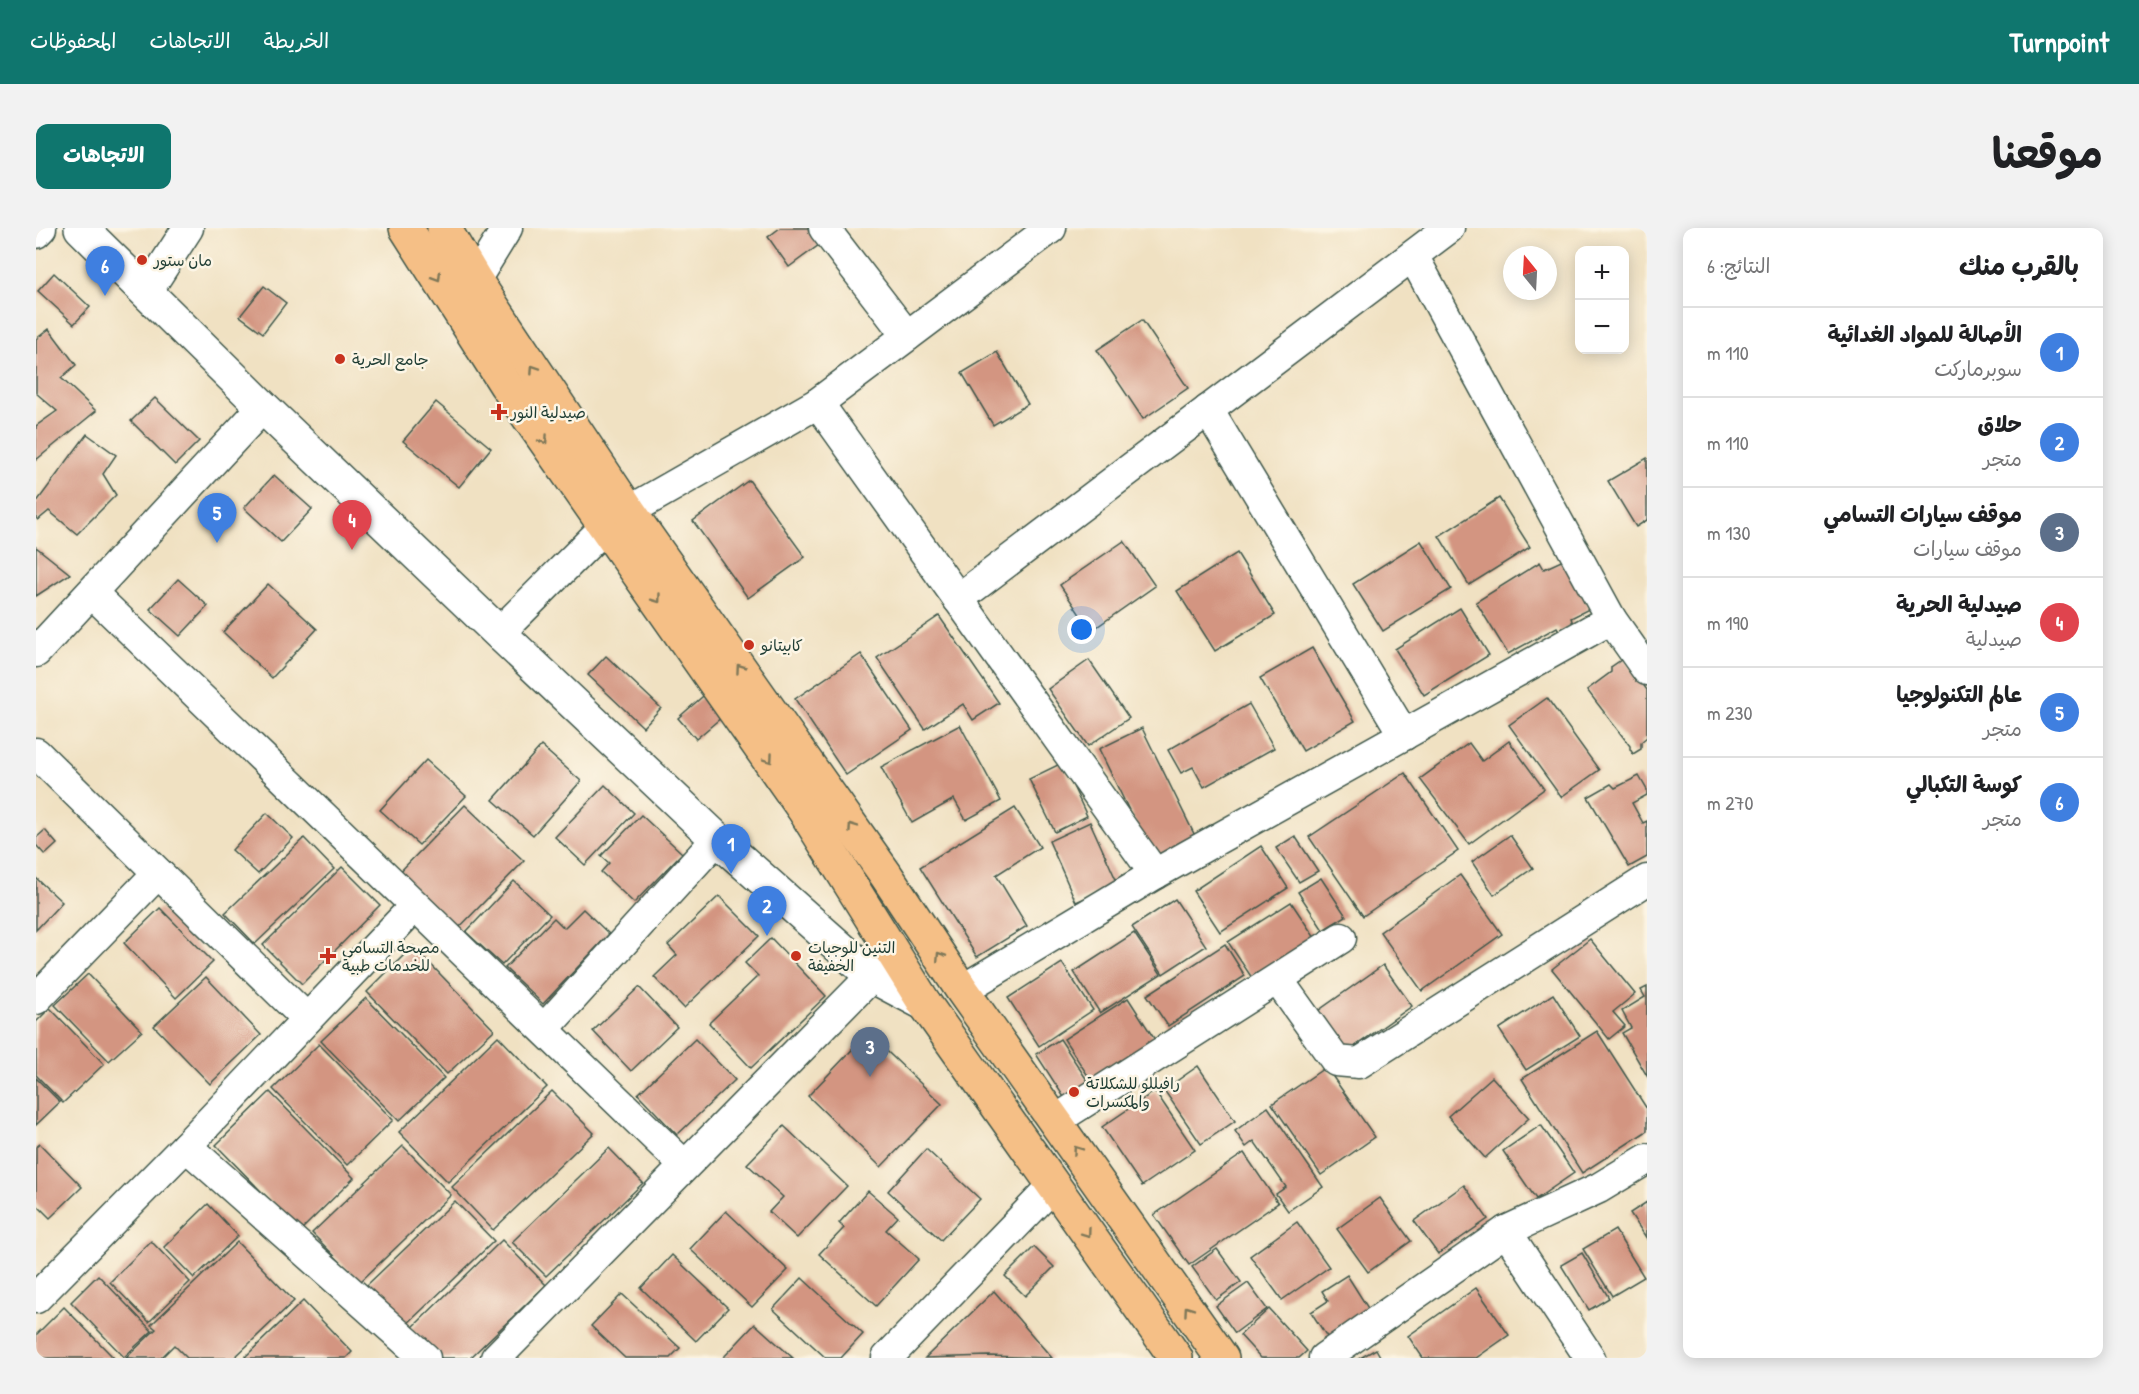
<!DOCTYPE html>
<html lang="ar">
<meta charset="utf-8">
<style>
:root{--surface:#fff;--page:#f2f2f2;--text:#202124;--muted:#757577;--line:#e0e0e0;--accent:#0f766e}
body{margin:0;font-family:"Patrick Hand","Playpen Sans Arabic",sans-serif;background:var(--page);color:var(--text);direction:rtl}
.controls{position:absolute;right:18px;top:18px;display:grid;overflow:hidden;border-radius:12px;box-shadow:0 3px 15px #0003}
.controls button{width:54px;height:54px;display:grid;place-items:center;padding:0;border:0;border-bottom:2px solid var(--line);background:var(--surface);color:var(--text);font:30px sans-serif}
.compass{position:absolute;left:1467px;top:18px;width:54px;height:54px;border-radius:50%;background:var(--surface);box-shadow:0 3px 15px #0003;rotate:342deg}
.you{position:absolute;left:1046px;top:402px;width:21px;height:21px;margin:-15px;border:4px solid #fff;border-radius:50%;background:#1a73e8;box-shadow:0 0 0 9px #1a73e833}
.badge{display:grid;place-items:center;width:39px;height:39px;border-radius:50%;background:var(--accent);color:#fff;font-size:20px;font-weight:700}
.pin{position:absolute;translate:-50% -50px;filter:drop-shadow(0 2px 3px #0008)}
.pin::after{content:'';position:absolute;top:32px;width:21px;height:18px;background:inherit;clip-path:polygon(0 0,100% 0,50% 100%)}
.list{margin:0;padding:0;list-style:none}
h2{display:flex;justify-content:space-between;align-items:center;height:78px;margin:0;padding:0 24px;font-size:26px}
h2 small{font-size:20px;font-weight:400;color:var(--muted)}
.list li{display:grid;grid-template-columns:39px 1fr auto;gap:18px;align-items:center;box-sizing:border-box;height:90px;padding:0 24px;border-top:2px solid var(--line)}
.list b{display:block;font-size:22px;white-space:nowrap}
.list p{margin:0;font-size:20px;white-space:nowrap;color:var(--muted)}
.list em{font-size:20px;font-style:normal;color:var(--muted)}
.map{position:relative;flex:none;width:1611px;height:1130px;overflow:hidden;direction:ltr;border-radius:12px}
header{display:flex;align-items:center;gap:36px;box-sizing:border-box;height:84px;padding:0 30px;background:var(--accent);color:#fff}
header strong{font-size:28px}
nav{display:flex;gap:33px;margin-inline-start:auto;font-size:21px}
.intro{display:flex;align-items:center;justify-content:space-between;box-sizing:border-box;height:144px;padding:0 36px}
h1{margin:0;font-size:42px}
.button{padding:15px 27px;border-radius:12px;background:var(--accent);color:#fff;font-size:21px;font-weight:700}
main{display:flex;gap:36px;padding:0 36px}
aside{flex:1;background:var(--surface);border-radius:12px;box-shadow:0 3px 15px #0003}
.map>svg:first-child{display:block}
.building{fill:#d39581}
.lines{fill:none;stroke-linecap:round;stroke-linejoin:round}
.minor-casing{stroke:#3e5649;stroke-width:33}
.tertiary-casing{stroke:#3e5649;stroke-width:36}
.primary-casing{stroke:#3e5649;stroke-width:36}
.minor{stroke:#fff;stroke-width:30}
.tertiary{stroke:#fff;stroke-width:33}
.primary{stroke:#f5bf86;stroke-width:33}
.oneway{stroke:#7f7859}
.poi-dot{fill:#c8321e;stroke:#fcf5e5;stroke-width:2}
.labels{text-anchor:middle;stroke-width:5;stroke-linejoin:round;paint-order:stroke}
.poi-label{font-size:16px;fill:#1f3d34;stroke:#fcf5e5;text-anchor:start}
</style>
<header>
<strong>Turnpoint</strong>
<nav><a>الخريطة</a><a>الاتجاهات</a><a>المحفوظات</a></nav>
</header>
<div class="intro"><h1>موقعنا</h1><a class="button">الاتجاهات</a></div>
<main>
<aside>
<h2>بالقرب منك<small>النتائج: 6</small></h2>
<ul class="list">
<li><span class="badge" style="background:#3f7fe0">1</span><div><b>الأصالة للمواد الغدائية</b><p>سوبرماركت</p></div><em>110 m</em></li>
<li><span class="badge" style="background:#3f7fe0">2</span><div><b>حلاق</b><p>متجر</p></div><em>110 m</em></li>
<li><span class="badge" style="background:#5c6f8a">3</span><div><b>موقف سيارات التسامي</b><p>موقف سيارات</p></div><em>130 m</em></li>
<li><span class="badge" style="background:#e0444e">4</span><div><b>صيدلية الحرية</b><p>صيدلية</p></div><em>190 m</em></li>
<li><span class="badge" style="background:#3f7fe0">5</span><div><b>عالم التكنولوجيا</b><p>متجر</p></div><em>230 m</em></li>
<li><span class="badge" style="background:#3f7fe0">6</span><div><b>كوسة التكبالي</b><p>متجر</p></div><em>270 m</em></li>
</ul>
</aside>
<div class="map">
<svg width="1611" height="1130" viewBox="0 0 1611 1130">
<rect width="100%" height="100%" fill="#fcf5e5"/>
<filter id="ink" filterUnits="userSpaceOnUse"><feTurbulence type="fractalNoise" baseFrequency=".0167" numOctaves="2"/><feDisplacementMap in="SourceGraphic" scale="12" xChannelSelector="R" yChannelSelector="G"/><feConvolveMatrix kernelMatrix="1 2 1 2 8 2 1 2 1" color-interpolation-filters="sRGB"/></filter>
<filter id="wash" filterUnits="userSpaceOnUse"><feTurbulence type="fractalNoise" baseFrequency=".008" numOctaves="4" result="noise"/><feDisplacementMap in="SourceGraphic" scale="24" xChannelSelector="R" yChannelSelector="G"/><feGaussianBlur stdDeviation="1.35" result="paint"/><feColorMatrix in="noise" values="0 0 0 0 0 0 0 0 0 0 0 0 0 0 0 0 0 1.4 0 .05"/><feComposite in="paint" operator="in"/></filter>
<g filter="url(#wash)">
<rect width="100%" height="100%" fill="#f0e1c2"/>
<g id="blocks">
<!-- building -->
<g class="building">
<path d="M744,0H777L787,14L753,39L732,9Z"/>
<path d="M18,45L54,79L38,96L2,63Z"/>
<path d="M228,58L250,75L227,105L204,88Z"/>
<path d="M1106,92L1152,160L1107,191L1061,122Z"/>
<path d="M13,101L40,137L25,150L60,183L0,232V198L21,183L0,165V111Z"/>
<path d="M961,124L992,176L957,197L926,145Z"/>
<path d="M119,170L163,213L139,237L95,193Z"/>
<path d="M400,174L455,220L423,259L367,213Z"/>
<path d="M51,206L80,227L67,246L80,267L41,306L13,283L2,292L0,290V275Z"/>
<path d="M1611,230V292L1600,299L1572,253Z"/>
<path d="M238,247L276,281L245,314L208,280Z"/>
<path d="M713,252L769,329L712,370L657,293Z"/>
<path d="M1463,270L1494,319L1433,357L1403,308Z"/>
<path d="M1088,313L1119,358L1055,403L1024,357Z"/>
<path d="M1385,313L1415,361L1347,403L1317,356Z"/>
<path d="M0,319L34,346L0,368Z"/>
<path d="M1201,325L1239,387L1179,423L1141,363Z"/>
<path d="M1534,329L1553,381L1535,390L1537,396L1524,404L1521,399L1472,426L1440,374L1504,334L1508,341Z"/>
<path d="M142,351L172,378L144,408L114,381Z"/>
<path d="M232,356L281,401L236,450L187,404Z"/>
<path d="M1424,380L1453,427L1388,467L1359,421Z"/>
<path d="M903,388L963,475L937,492L927,476L889,501L841,430Z"/>
<path d="M1276,420L1319,493L1267,523L1224,450Z"/>
<path d="M825,426L876,502L810,547L759,471Z"/>
<path d="M570,428L625,480L607,499L552,447Z"/>
<path d="M1588,430L1611,462V509L1605,514V521L1597,526L1594,521V518L1551,462L1575,444V439Z"/>
<path d="M1053,432L1093,490L1052,518L1012,461Z"/>
<path d="M674,462L693,483L660,511L642,490Z"/>
<path d="M1511,470L1563,542L1525,569L1473,497Z"/>
<path d="M1213,476L1238,520L1168,559L1157,539L1145,545L1132,522Z"/>
<path d="M924,497L965,573L930,592L918,571L876,595L845,539Z"/>
<path d="M1106,500L1160,610L1117,631L1063,521Z"/>
<path d="M1473,513L1508,561L1433,616L1384,551L1433,515L1446,533Z"/>
<path d="M505,518L545,553L497,607L457,572Z"/>
<path d="M390,532L430,568L383,617L344,582Z"/>
<path d="M1026,535L1051,588L1019,604L993,551Z"/>
<path d="M1369,545L1422,623L1327,688L1273,609Z"/>
<path d="M1603,548L1611,562V567L1596,575L1607,595L1611,593V629L1593,639L1552,569L1575,556L1579,560Z"/>
<path d="M569,557L598,585L549,637L519,609Z"/>
<path d="M429,577L488,633L415,708L356,652Z"/>
<path d="M979,580L1004,619L960,647L991,698L941,729L884,639Z"/>
<path d="M231,585L257,610L222,646L196,622Z"/>
<path d="M605,587L646,625L598,675L565,644L573,635L565,628Z"/>
<path d="M1054,594L1082,656L1040,674L1013,613Z"/>
<path d="M9,602L21,616L9,627L0,617V610Z"/>
<path d="M1474,607L1497,640L1458,667L1436,634Z"/>
<path d="M1259,608L1282,643L1263,654L1240,620Z"/>
<path d="M268,610L298,641L219,716L189,685Z"/>
<path d="M1225,618L1252,660L1184,704L1157,663Z"/>
<path d="M306,639L344,677L266,756L227,717Z"/>
<path d="M1424,647L1466,706L1386,763L1344,704Z"/>
<path d="M0,650L26,674L0,702Z"/>
<path d="M1285,650L1310,688L1287,702L1262,664Z"/>
<path d="M478,653L514,687L466,737L430,704Z"/>
<path d="M683,668L723,708L648,780L618,749L641,727L632,717Z"/>
<path d="M1139,671L1170,718L1127,746L1096,699Z"/>
<path d="M1255,674L1281,713L1218,753L1192,714Z"/>
<path d="M124,680L177,734L140,770L88,715Z"/>
<path d="M547,681L573,706L507,776L469,740L518,690L528,700Z"/>
<path d="M1098,705L1125,746L1064,785L1038,744Z"/>
<path d="M735,710L790,768L715,840L673,795L722,748L709,735Z"/>
<path d="M1554,711L1599,766L1577,784L1589,798L1573,811L1516,741Z"/>
<path d="M1189,716L1209,748L1132,798L1111,767Z"/>
<path d="M377,718L458,802L411,846L331,764Z"/>
<path d="M1026,735L1057,782L1003,818L972,770Z"/>
<path d="M1347,737L1376,778L1308,826L1279,785Z"/>
<path d="M52,746L106,803L73,833L19,777Z"/>
<path d="M170,749L225,807L174,856L118,798Z"/>
<path d="M603,759L641,799L595,843L557,803Z"/>
<path d="M1611,759V848L1586,805L1595,800L1586,783L1609,769L1605,762Z"/>
<path d="M1517,766L1544,808L1490,842L1463,801Z"/>
<path d="M330,770L408,850L363,893L285,813Z"/>
<path d="M1092,770L1121,815L1058,857L1028,811Z"/>
<path d="M14,780L68,836L27,875L0,847V794Z"/>
<path d="M1561,803L1611,881V903L1546,945L1486,851Z"/>
<path d="M832,805L906,876L845,939L772,868Z"/>
<path d="M462,808L511,859L412,954L363,904Z"/>
<path d="M659,811L699,852L641,907L602,866Z"/>
<path d="M1024,811L1057,861L1033,877L1000,826Z"/>
<path d="M283,816L357,892L311,937L237,861Z"/>
<path d="M1162,838L1199,893L1165,916L1128,862Z"/>
<path d="M1290,839L1339,909L1285,947L1236,876Z"/>
<path d="M1456,849L1493,890L1449,930L1412,888Z"/>
<path d="M0,850L24,874L0,897Z"/>
<path d="M516,863L558,905L457,1002L416,959Z"/>
<path d="M1119,863L1159,922L1106,958L1066,899Z"/>
<path d="M234,864L318,950L264,1003L180,917Z"/>
<path d="M1232,879L1287,959L1252,983L1240,966L1250,959L1218,913L1210,919L1199,903Z"/>
<path d="M1505,897L1538,945L1500,971L1467,923Z"/>
<path d="M748,898L811,958L761,1010L733,984L747,969L711,936Z"/>
<path d="M4,916L46,959L14,990L0,976V919Z"/>
<path d="M367,918L415,967L324,1054L276,1005Z"/>
<path d="M573,920L607,955L510,1048L476,1014Z"/>
<path d="M890,921L944,971L905,1012L852,963Z"/>
<path d="M1208,925L1242,975L1153,1037L1118,987Z"/>
<path d="M1428,957L1452,991L1402,1026L1378,993Z"/>
<path d="M832,963L862,989L850,1002L883,1031L840,1078L783,1026L808,1000L803,995Z"/>
<path d="M1344,970L1375,1013L1332,1044L1301,1001Z"/>
<path d="M419,973L458,1013L369,1098L330,1058Z"/>
<path d="M1611,974V1011L1594,985Z"/>
<path d="M172,976L202,1008L158,1050L128,1019Z"/>
<path d="M690,983L752,1042L716,1079L654,1021Z"/>
<path d="M1261,994L1293,1039L1246,1072L1214,1028Z"/>
<path d="M1579,1002L1608,1049L1576,1068L1547,1021Z"/>
<path d="M466,1012L510,1057L434,1130H404L375,1101Z"/>
<path d="M115,1013L154,1054L113,1094L74,1054Z"/>
<path d="M201,1014L258,1073L198,1130H151L138,1117L125,1130H90L120,1101L115,1097Z"/>
<path d="M998,1019L1018,1039L989,1068L969,1048Z"/>
<path d="M1181,1021L1205,1054L1180,1072L1156,1039Z"/>
<path d="M1546,1025L1573,1070L1553,1082L1525,1037Z"/>
<path d="M636,1027L692,1080L660,1113L605,1060Z"/>
<path d="M62,1047L116,1103L88,1129L35,1074Z"/>
<path d="M1311,1047L1335,1085L1293,1112L1275,1084L1292,1073L1286,1063Z"/>
<path d="M766,1050L827,1106L805,1130H790L737,1081Z"/>
<path d="M1212,1055L1231,1081L1199,1105L1180,1078Z"/>
<path d="M1440,1060L1473,1107L1440,1130H1387L1372,1108Z"/>
<path d="M958,1063L1016,1130L953,1128L889,1130Z"/>
<path d="M586,1066L644,1120L634,1130H589L555,1098Z"/>
<path d="M267,1073L316,1124L310,1130H208Z"/>
<path d="M28,1079L78,1130H6L0,1124V1107Z"/>
<path d="M1233,1081L1271,1123L1263,1130H1225L1204,1107Z"/>
<path d="M719,1096L757,1130H687Z"/>
<path d="M1340,1121L1345,1130H1324Z"/>
</g>
</g>
</g>
<g filter="url(#ink)">
<use href="#blocks" fill-opacity="0" stroke="#3e5649" stroke-width="1.5"/>
<g class="lines">
<!-- minor casing -->
<g class="minor-casing">
<g id="minor">
<path d="M788,0L871,108"/>
<path d="M0,5L5,0"/>
<path d="M439,52L471,0"/>
<path d="M110,65L152,0"/>
<path d="M782,175L1119,646L926,762"/>
<path d="M1172,182L1368,507"/>
<path d="M56,365L648,937"/>
<path d="M922,371L1413,0"/>
<path d="M1575,391L1611,442"/>
<path d="M463,405L569,299L593,283L782,175L1015,0"/>
<path d="M0,424L227,179"/>
<path d="M0,525L271,791"/>
<path d="M1119,646L1575,391L1377,28"/>
<path d="M1242,752L1300,833L1323,835L1611,652"/>
<path d="M0,771L122,645"/>
<path d="M508,801L681,611"/>
<path d="M1020,892L1305,710"/>
<path d="M150,918L389,1130"/>
<path d="M1470,1003L1554,1130"/>
<path d="M0,1070L150,918L379,678"/>
<path d="M460,1130L836,748"/>
<path d="M851,1130L1017,958"/>
<path d="M1288,1130L1470,1003L1563,960L1611,931"/>
</g>
</g>
<!-- tertiary casing -->
<g class="tertiary-casing">
<path id="tertiary" d="M45,0L227,179L463,405L681,611L836,748L889,776"/>
</g>
<!-- primary casing -->
<g class="primary-casing">
<g id="primary">
<path d="M370,0L470,157L768,582L889,776L1140,1130"/>
<path d="M408,0L439,52L593,283L850,647L926,762L1186,1130"/>
</g>
</g>
<!-- minor -->
<use href="#minor" class="minor"/>
<!-- tertiary -->
<use href="#tertiary" class="tertiary"/>
<!-- primary -->
<use href="#primary" class="primary"/>
</g>
<!-- one-way arrows -->
<defs><path id="oneway-chevron" d="M-2-3.5L2.5 0L-2 3.5" fill="none" stroke-width="1.6" stroke-linecap="round" stroke-linejoin="round" transform="scale(1.5)"/></defs>
<g class="oneway">
<use href="#oneway-chevron" transform="translate(401 49) rotate(58)"/>
<use href="#oneway-chevron" transform="translate(498 141) rotate(-124)"/>
<use href="#oneway-chevron" transform="translate(508 212) rotate(55)"/>
<use href="#oneway-chevron" transform="translate(621 371) rotate(54)"/>
<use href="#oneway-chevron" transform="translate(704 440) rotate(-125)"/>
<use href="#oneway-chevron" transform="translate(733 531) rotate(55)"/>
<use href="#oneway-chevron" transform="translate(816 599) rotate(-125)"/>
<use href="#oneway-chevron" transform="translate(904 728) rotate(-123)"/>
<use href="#oneway-chevron" transform="translate(1041 922) rotate(-125)"/>
<use href="#oneway-chevron" transform="translate(1051 1005) rotate(54)"/>
<use href="#oneway-chevron" transform="translate(1152 1082) rotate(-125)"/>
</g>
</g>
<!-- markers -->
<g class="poi-dot">
<circle cx="106" cy="32" r="6"/>
<circle cx="304" cy="131" r="6"/>
<path d="M460 175h6v6h6v6h-6v6h-6v-6h-6v-6h6z"/>
<circle cx="713" cy="417" r="6"/>
<path d="M289 719h6v6h6v6h-6v6h-6v-6h-6v-6h6z"/>
<circle cx="760" cy="728" r="6"/>
<circle cx="1038" cy="864" r="6"/>
</g>
<g class="labels">
<!-- poi labels -->
<g class="poi-label">
<text x="118" y="38">مان ستور</text>
<text x="316" y="137">جامع الحرية</text>
<text x="475" y="190">صيدلية النور</text>
<text x="725" y="423">كابيتانو</text>
<text x="306" y="725">مصحة التسامي<tspan x="306" dy="18">للخدمات طبية</tspan></text>
<text x="772" y="725">التنين للوجبات<tspan x="772" dy="18">الخفيفة</tspan></text>
<text x="1050" y="861">رافيللو للشكلاتة<tspan x="1050" dy="18">والمكسرات</tspan></text>
</g>
</g>
</svg>
<div class="controls">
<button>+</button>
<button>−</button>
</div>
<svg class="compass" viewBox="-18 -18 36 36"><path d="M0-13l5 13h-10z" fill="#e53935"/><path d="M0 13l5-13h-10z" fill="#757577"/></svg>
<div class="you"></div>
<div class="pin badge" style="left:695px;top:646px;background:#3f7fe0">1</div>
<div class="pin badge" style="left:731px;top:708px;background:#3f7fe0">2</div>
<div class="pin badge" style="left:834px;top:849px;background:#5c6f8a">3</div>
<div class="pin badge" style="left:316px;top:322px;background:#e0444e">4</div>
<div class="pin badge" style="left:181px;top:315px;background:#3f7fe0">5</div>
<div class="pin badge" style="left:69px;top:68px;background:#3f7fe0">6</div>
</div>
</main>
